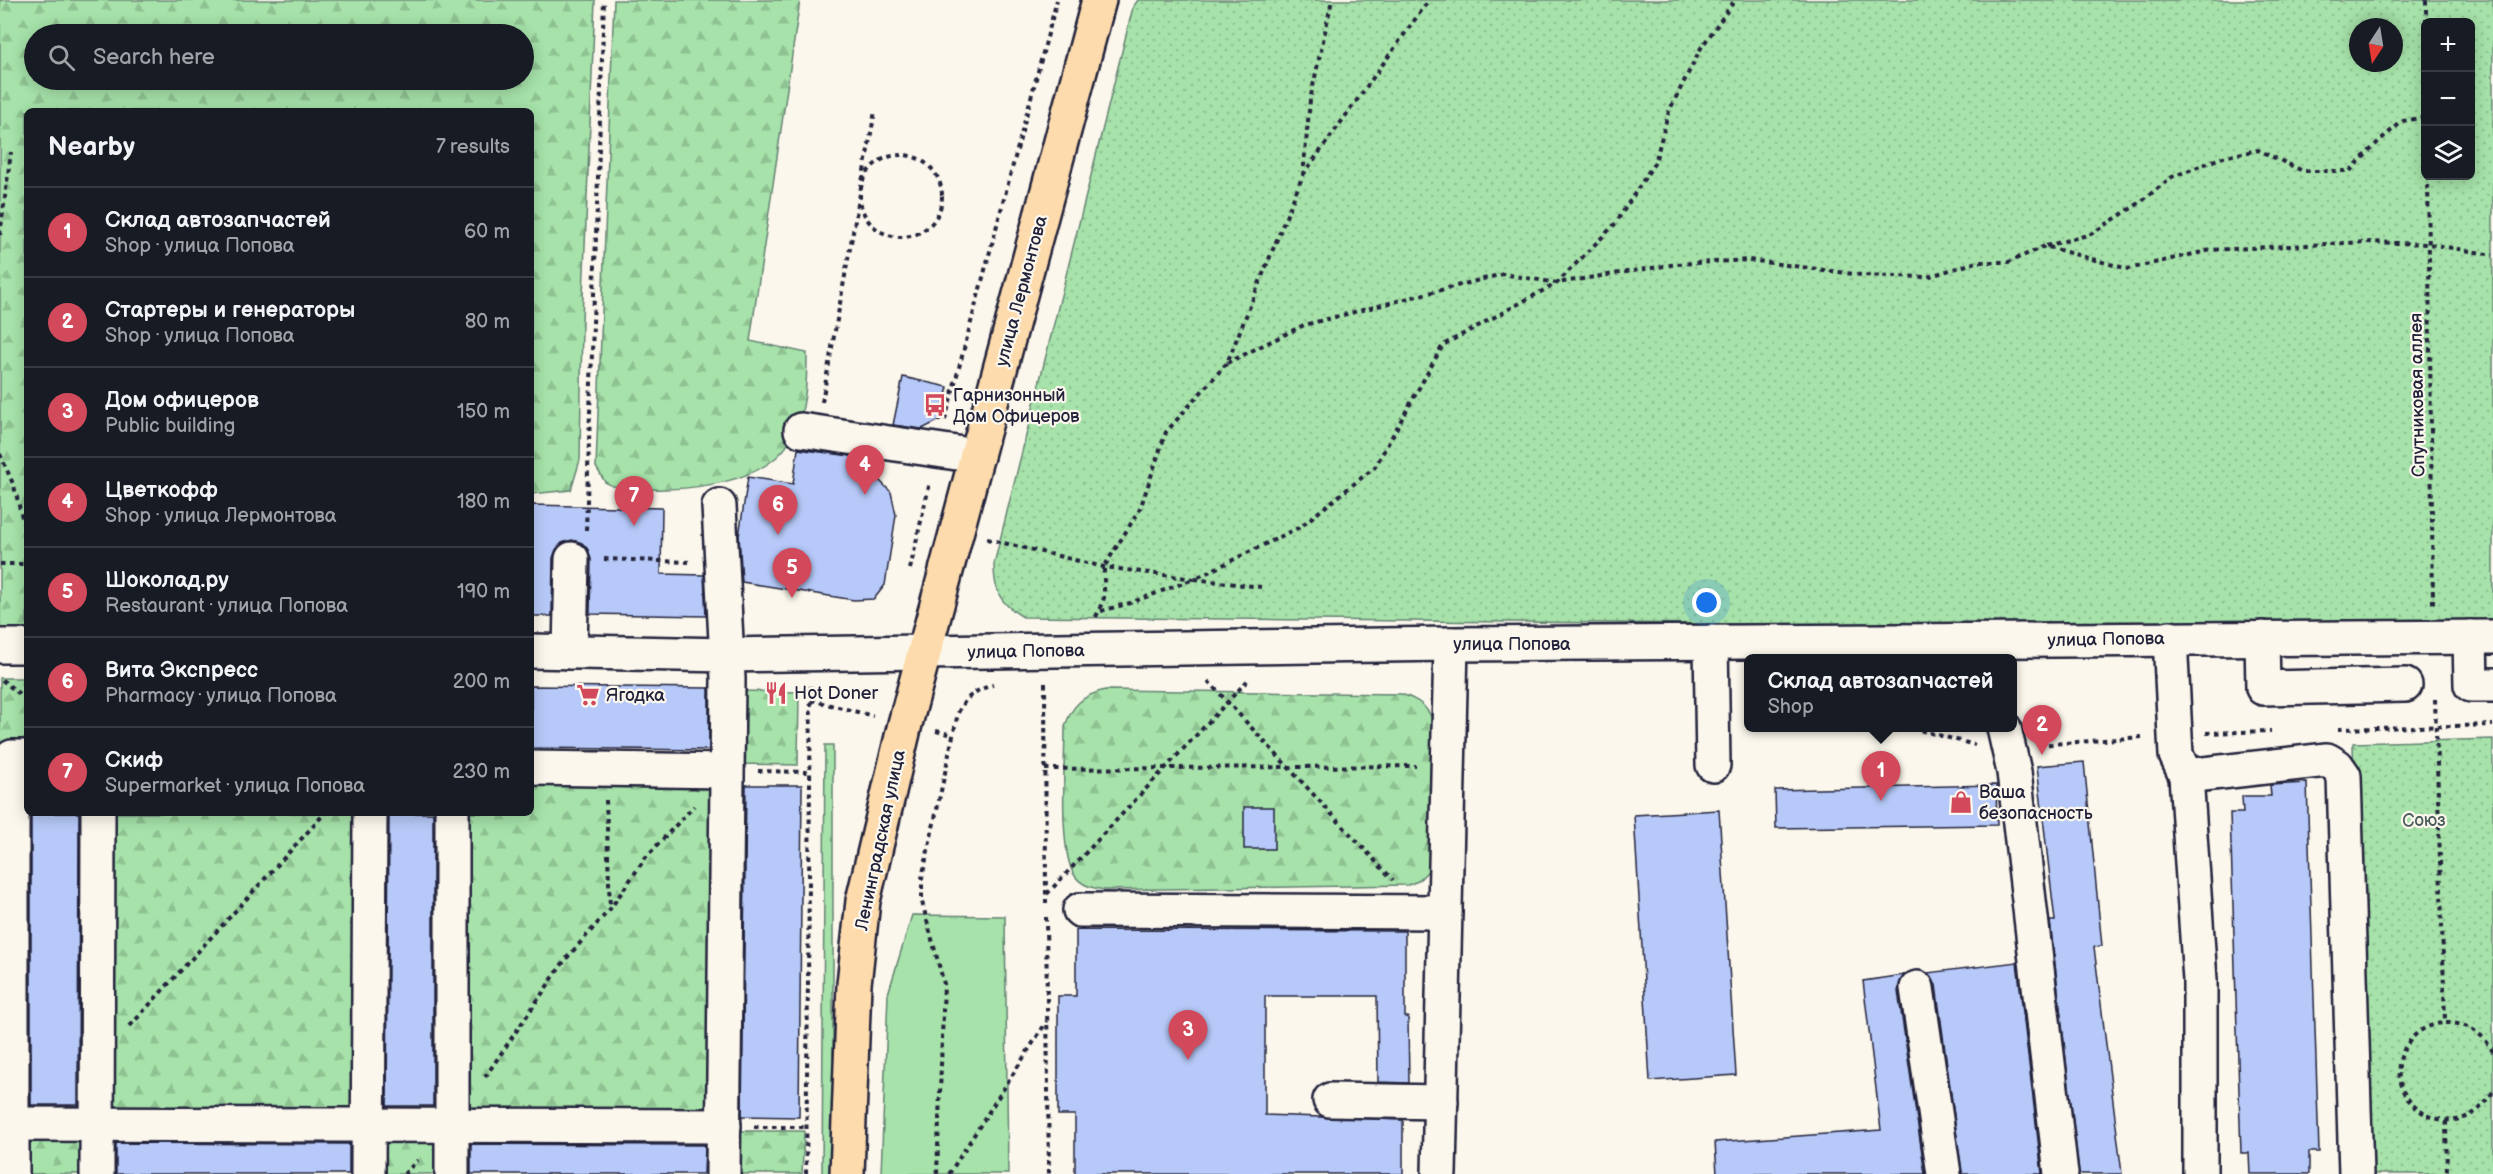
<!DOCTYPE html>
<meta charset="utf-8">
<style>
:root{--surface:#171b24;--page:#20242c;--text:#f1f3f6;--muted:#9ea1a6;--line:#363941;--accent:#d1495b}
body{margin:0;font-family:"Balsamiq Sans",sans-serif;background:var(--page);color:var(--text)}
.controls{position:absolute;right:18px;top:18px;display:grid;overflow:hidden;border-radius:9px;box-shadow:0 3px 15px #0003}
.controls button{width:54px;height:54px;display:grid;place-items:center;padding:0;border:0;border-bottom:2px solid var(--line);background:var(--surface);color:var(--text);font:30px sans-serif}
.compass{position:absolute;left:2349px;top:18px;width:54px;height:54px;border-radius:50%;background:var(--surface);box-shadow:0 3px 15px #0003;rotate:192deg}
.you{position:absolute;left:1707px;top:603px;width:21px;height:21px;margin:-15px;border:4px solid #fff;border-radius:50%;background:#1a73e8;box-shadow:0 0 0 9px #1a73e833}
.badge{display:grid;place-items:center;width:39px;height:39px;border-radius:50%;background:var(--accent);color:#fff;font-size:20px;font-weight:700}
.pin{position:absolute;translate:-50% -50px;filter:drop-shadow(0 2px 3px #0008)}
.pin::after{content:'';position:absolute;top:32px;width:21px;height:18px;background:inherit;clip-path:polygon(0 0,100% 0,50% 100%)}
.popup{position:absolute;left:1744px;top:654px;width:273px;height:78px;box-sizing:border-box;display:grid;place-content:center;border-radius:9px;background:var(--surface);filter:drop-shadow(0 2px 4px #0005);font-size:20px;white-space:nowrap;color:var(--muted)}
.popup b{font-size:22px;color:var(--text)}
.popup::after{content:'';position:absolute;left:50%;top:100%;margin-left:-12px;border:12px solid transparent;border-top-color:var(--surface)}
.list{margin:0;padding:0;list-style:none}
h2{display:flex;justify-content:space-between;align-items:center;height:78px;margin:0;padding:0 24px;font-size:26px}
h2 small{font-size:20px;font-weight:400;color:var(--muted)}
.list li{display:grid;grid-template-columns:39px 1fr auto;gap:18px;align-items:center;box-sizing:border-box;height:90px;padding:0 24px;border-top:2px solid var(--line)}
.list b{display:block;font-size:22px;white-space:nowrap}
.list p{margin:0;font-size:20px;white-space:nowrap;color:var(--muted)}
.list em{font-size:20px;font-style:normal;color:var(--muted)}
.icon{flex:none;width:33px;height:33px;fill:none;stroke:currentColor;stroke-width:2;stroke-linecap:round;stroke-linejoin:round}
.map{position:relative;flex:none;width:2493px;height:1174px;overflow:hidden}
.search{position:absolute;background:var(--surface);box-shadow:0 3px 15px #0003;left:24px;top:24px;width:510px;height:66px;display:flex;align-items:center;gap:15px;box-sizing:border-box;padding:0 21px;border-radius:33px;color:var(--muted);font-size:22px}
.panel{position:absolute;background:var(--surface);box-shadow:0 3px 15px #0003;left:24px;top:108px;width:510px;height:708px;border-radius:9px}
.map>svg:first-child{display:block}
.green{fill:#a6e2a9;stroke:#648272;stroke-width:1.5}
.forest{fill:url(#forest-firs);stroke:#648272;stroke-width:1.5;fill-rule:evenodd}
.park{fill:url(#park-dots);stroke:#648272;stroke-width:1.5;fill-rule:evenodd}
.building{fill:#b6c9f8;stroke:#22223b;stroke-width:1.5}
.lines{fill:none;stroke-linecap:round;stroke-linejoin:round}
.minor-casing{stroke:#22223b;stroke-width:38}
.major-casing{stroke:#22223b;stroke-width:38}
.path{stroke:#22223b;stroke-width:4;stroke-dasharray:4.5 4.5;stroke-linecap:butt}
.minor{stroke:#fbf7ec;stroke-width:33}
.major{stroke:#fddbac;stroke-width:33}
.labels{text-anchor:middle;stroke-width:4.5;stroke-linejoin:round;paint-order:stroke}
.street-label{font-size:18px;fill:#22223b;stroke:#fbf7ec}
.poi-label{font-size:18px;fill:#22223b;stroke:#fbf7ec;text-anchor:start}
.park-label{font-size:18px;fill:#4a5c5c;stroke:#fbf7ec}
</style>
<div class="map">
<svg width="2493" height="1174" viewBox="0 0 2493 1174">
<defs>
<pattern id="forest-firs" width="22" height="20" patternUnits="userSpaceOnUse" patternTransform="scale(1.5)"><rect width="22" height="20" fill="#a6e2a9"/><path d="M5 1l3.5 6h-7zM16 11l3.5 6h-7z" fill="#8fc292"/></pattern>
<pattern id="park-dots" width="8" height="8" patternUnits="userSpaceOnUse" patternTransform="scale(1.5)"><rect width="8" height="8" fill="#a6e2a9"/><path d="M2 2h.1M6 6h.1" fill="none" stroke="#8fc292" stroke-width="1.8" stroke-linecap="round"/></pattern>
</defs>
<rect width="100%" height="100%" fill="#fbf7ec"/>
<filter id="ink" filterUnits="userSpaceOnUse"><feTurbulence type="fractalNoise" baseFrequency=".0167" numOctaves="2"/><feDisplacementMap in="SourceGraphic" scale="12" xChannelSelector="R" yChannelSelector="G"/><feConvolveMatrix kernelMatrix="1 2 1 2 8 2 1 2 1" color-interpolation-filters="sRGB"/></filter>
<g filter="url(#ink)">
<!-- green -->
<g class="green">
<path d="M825,745H833V1174H822Z"/>
<path d="M912,915L1005,916L1008,1174H881L888,994Z"/>
</g>
<!-- forest -->
<g class="forest">
<path d="M0,0H595L582,320L580,460L571,490L531,494V111H27V629H0ZM524,34V80H34V34Z"/>
<path d="M614,0H800L750,341L807,353C807,383 806,413 791,439C764,490 662,494 612,486L605,482L596,467Z"/>
<path d="M0,678H27V751L0,1174Z"/>
<path d="M1105,690L1401,694C1420,700 1428,707 1435,725L1431,868L1418,881L1408,885L1104,890C1093,888 1082,886 1075,876C1058,853 1065,760 1065,727C1071,706 1083,695 1105,690Z"/>
<path d="M735,691L799,692L798,765L733,764Z"/>
<path d="M721,773L717,1118H467L462,813H531V775Z"/>
<path d="M107,813H363L359,1116L107,1117Z"/>
<path d="M16,1128L94,1130V1174H16Z"/>
<path d="M450,1128L449,1174H371L372,1130Z"/>
<path d="M729,1131H804L802,1174H729Z"/>
</g>
<!-- park -->
<g class="park">
<path d="M1138,0H2493V624L1907,626L1023,617C999,603 994,591 994,564L1133,7ZM2426,22H2470V176H2426ZM2358,27H2394V63H2358Z"/>
<path d="M2493,739V1174H2362L2353,743Z"/>
</g>
<!-- building -->
<g class="building">
<path d="M903,377L948,387L940,420L922,429L893,425Z"/>
<path d="M798,449L858,457L856,470L874,475L891,492L896,515L885,585L874,599L854,600L742,582L739,536L748,477L793,484Z"/>
<path d="M531,505L662,508L661,574L704,575L706,616L590,614L591,559L588,550L582,543L572,540L562,543L556,550L553,558L552,616H531Z"/>
<path d="M531,686L709,688V750L531,748Z"/>
<path d="M2084,762L2102,946L2094,947L2122,1174H2079L2050,921H2055L2037,766Z"/>
<path d="M2307,783L2319,1152H2309V1174H2250L2249,1153H2241L2230,813H2243L2242,796H2271L2270,785Z"/>
<path d="M746,785H802L799,1117L742,1116Z"/>
<path d="M1996,785L1997,825L1776,828L1775,790Z"/>
<rect x="1244" y="807" width="30" height="42"/>
<path d="M1719,810L1736,1075L1650,1081L1634,815Z"/>
<path d="M31,813H79L78,1105H31Z"/>
<path d="M389,813H433V1106H387Z"/>
<path d="M1076,930L1405,931V1017H1408L1409,1083L1378,1082L1377,996H1265V1115L1403,1120V1174H1075V1115H1058V996H1076Z"/>
<path d="M2017,962L2042,1174H1962L1936,985L1927,973Z"/>
<path d="M1904,975L1898,991L1925,1174H1717L1715,1142L1881,1130L1863,981Z"/>
<path d="M116,1143L349,1144V1174H116Z"/>
<path d="M471,1144L705,1145L704,1174H471Z"/>
</g>
<g class="lines">
<!-- minor casing -->
<g class="minor-casing">
<g id="minor">
<path d="M801,430L977,456"/>
<path d="M719,506L728,679L723,1174"/>
<path d="M2470,637L2471,685H2493"/>
<path d="M2170,638L2176,755L2186,776L2200,980V1174"/>
<path d="M2262,638L2263,688L2405,685"/>
<path d="M1711,642L1713,765"/>
<path d="M0,646H27"/>
<path d="M531,651L727,655L1451,644L2493,637"/>
<path d="M570,652L572,559"/>
<path d="M2004,728L2014,772L2061,1174"/>
<path d="M531,768L726,771"/>
<path d="M2186,776L2327,760L2337,766L2344,776L2356,1174"/>
<path d="M452,813V1174"/>
<path d="M1080,910L1445,912"/>
<path d="M1917,988L1944,1174"/>
<path d="M1330,1100L1441,1102"/>
<path d="M12,1124L724,1126"/>
<path d="M12,1174V757H27"/>
<path d="M97,1174L98,813"/>
<path d="M368,1174L370,813"/>
<path d="M1439,1174L1451,644"/>
</g>
</g>
<!-- major casing -->
<g class="major-casing">
<path id="major" d="M847,1174L854,984L863,901L905,724L1099,0"/>
</g>
<!-- path -->
<g class="path">
<path d="M2426,0V22"/>
<circle cx="901" cy="196" r="41"/>
<path d="M1303,175L1429,0"/>
<path d="M2428,176L2433,605"/>
<path d="M0,235L11,152"/>
<path d="M2046,246L2091,234L2138,204L2172,177L2223,157L2258,150L2303,171H2350L2380,140L2403,121L2426,117"/>
<path d="M1227,363L1304,325L1503,274L1557,283L1677,264L1749,260L1861,275L1927,277L1977,262H2009L2045,246L2128,269L2211,250L2366,242L2429,244L2493,255"/>
<path d="M822,402L875,111"/>
<path d="M945,420L1057,0"/>
<path d="M0,454L14,486L27,537"/>
<path d="M586,530L604,0"/>
<path d="M987,539L1104,567L1194,579L1300,527L1375,467L1443,345L1557,283L1615,224L1655,162L1669,111L1701,48L1735,0"/>
<path d="M604,559L689,562"/>
<path d="M0,564H27"/>
<path d="M910,569L930,482"/>
<path d="M1101,611L1130,603L1194,579L1261,587"/>
<path d="M1096,617L1104,598V567L1140,509L1166,432L1227,363L1303,175L1310,100L1332,0"/>
<path d="M2,680L27,700"/>
<path d="M1208,681L1393,880"/>
<path d="M1045,683L1046,903"/>
<path d="M2435,699L2445,1022"/>
<path d="M811,700L873,716"/>
<path d="M1912,728L1975,745"/>
<path d="M2338,729L2493,725"/>
<path d="M936,731L953,735"/>
<path d="M2206,733L2271,731"/>
<path d="M2039,745L2142,737"/>
<path d="M1045,769L1416,766"/>
<path d="M758,771L808,772"/>
<path d="M606,800L610,909"/>
<path d="M1047,894L1249,679"/>
<path d="M1046,917L1049,1174"/>
<path d="M130,1026L325,813"/>
<path d="M2493,1052C2484,1034 2469,1024 2449,1023C2436,1022 2421,1028 2412,1038C2364,1095 2457,1159 2493,1091"/>
<path d="M485,1077L565,960L610,909L646,857L694,806"/>
<path d="M2446,1121L2447,1174"/>
<path d="M754,1127H807"/>
<path d="M404,1174L418,1160"/>
<path d="M806,1174L811,686"/>
<path d="M937,1174L944,984L922,902V878L958,713C966,696 976,690 993,685"/>
<path d="M949,1174L1047,1021"/>
</g>
<!-- minor -->
<use href="#minor" class="minor"/>
<!-- major -->
<use href="#major" class="major"/>
</g>
</g>
<!-- icons -->
<defs>
<g id="bus-bare" transform="scale(1.8)"><path d="M-5-6H5V4H4V6H2V4H-2V6H-4V4H-5ZM-3.5-4V0h7V-4ZM-3.5 1.2v1.5H-2V1.2ZM2 1.2v1.5H3.5V1.2Z" fill="#d1495b" stroke="#fbf7ec" stroke-width="2.5" paint-order="stroke"/></g>
<g id="restaurant-bare" transform="scale(1.8)"><path d="M-5-6h1v4h1v-4h1v4h1v-4h1v5L-1.5 .5V6h-2V.5L-5-1ZM5-6V6H3V1.5H1.5Q1.5-4 5-6Z" fill="#d1495b" stroke="#fbf7ec" stroke-width="2.5" paint-order="stroke"/></g>
<g id="supermarket-bare" transform="scale(1.8)"><path d="M-6-5.5h2.5l.6 2H6L4.5 2H-2.5L-4.4-4H-6ZM-1.5 3.2a1.3 1.3 0 1 0 .1 0ZM3 3.2a1.3 1.3 0 1 0 .1 0Z" fill="#d1495b" stroke="#fbf7ec" stroke-width="2.5" paint-order="stroke"/></g>
<g id="shop-bare" transform="scale(1.8)"><path d="M-5-2.5h2.3a2.7 3.5 0 0 1 5.4 0H5L5.5 6h-11ZM-1.5-2.5h3a1.5 2.3 0 0 0-3 0Z" fill="#d1495b" stroke="#fbf7ec" stroke-width="2.5" paint-order="stroke"/></g>
</defs>
<g fill-rule="evenodd">
<use href="#bus-bare" x="935" y="405"/>
<use href="#restaurant-bare" x="776" y="693"/>
<use href="#supermarket-bare" x="588" y="695"/>
<use href="#shop-bare" x="1961" y="802"/>
</g>
<g class="labels">
<!-- street labels -->
<g class="street-label">
<text transform="translate(1021 291) rotate(-75)" y="6">улица Лермонтова</text>
<text transform="translate(2417 395) rotate(-91)" y="6">Спутниковая аллея</text>
<text transform="translate(2106 639) rotate(-1)" y="6">улица Попова</text>
<text x="1512" y="650">улица Попова</text>
<text transform="translate(1026 651) rotate(-1)" y="6">улица Попова</text>
<text transform="translate(880 840) rotate(-78)" y="6">Ленинградская улица</text>
</g>
<!-- poi labels -->
<g class="poi-label">
<text x="953" y="401">Гарнизонный<tspan x="953" dy="21">Дом Офицеров</tspan></text>
<text x="794" y="699">Hot Doner</text>
<text x="606" y="701">Ягодка</text>
<text x="1979" y="798">Ваша<tspan x="1979" dy="21">безопасность</tspan></text>
</g>
<!-- park labels -->
<g class="park-label">
<text x="2424" y="826">Союз</text>
</g>
</g>
</svg>
<div class="controls">
<button>+</button>
<button>−</button>
<button><svg class="icon" aria-label="layers" viewBox="0 0 24 24"><path d="M12 4l9 5-9 5-9-5zM3 14l9 5 9-5"/></svg></button>
</div>
<svg class="compass" viewBox="-18 -18 36 36"><path d="M0-13l5 13h-10z" fill="#e53935"/><path d="M0 13l5-13h-10z" fill="#9ea1a6"/></svg>
<div class="you"></div>
<div class="pin badge" style="left:1881px;top:801px">1</div>
<div class="popup"><b>Склад автозапчастей</b>Shop</div>
<div class="pin badge" style="left:2042px;top:755px">2</div>
<div class="pin badge" style="left:1188px;top:1060px">3</div>
<div class="pin badge" style="left:865px;top:495px">4</div>
<div class="pin badge" style="left:792px;top:598px">5</div>
<div class="pin badge" style="left:778px;top:535px">6</div>
<div class="pin badge" style="left:634px;top:526px">7</div>
<div class="search"><svg class="icon" aria-label="search" viewBox="0 0 24 24"><circle cx="10" cy="10" r="6"/><path d="M15 15l6 6"/></svg>Search here</div>
<section class="panel">
<h2>Nearby<small>7 results</small></h2>
<ul class="list">
<li><span class="badge">1</span><div><b>Склад автозапчастей</b><p>Shop · улица Попова</p></div><em>60 m</em></li>
<li><span class="badge">2</span><div><b>Стартеры и генераторы</b><p>Shop · улица Попова</p></div><em>80 m</em></li>
<li><span class="badge">3</span><div><b>Дом офицеров</b><p>Public building</p></div><em>150 m</em></li>
<li><span class="badge">4</span><div><b>Цветкофф</b><p>Shop · улица Лермонтова</p></div><em>180 m</em></li>
<li><span class="badge">5</span><div><b>Шоколад.ру</b><p>Restaurant · улица Попова</p></div><em>190 m</em></li>
<li><span class="badge">6</span><div><b>Вита Экспресс</b><p>Pharmacy · улица Попова</p></div><em>200 m</em></li>
<li><span class="badge">7</span><div><b>Скиф</b><p>Supermarket · улица Попова</p></div><em>230 m</em></li>
</ul>
</section>
</div>
